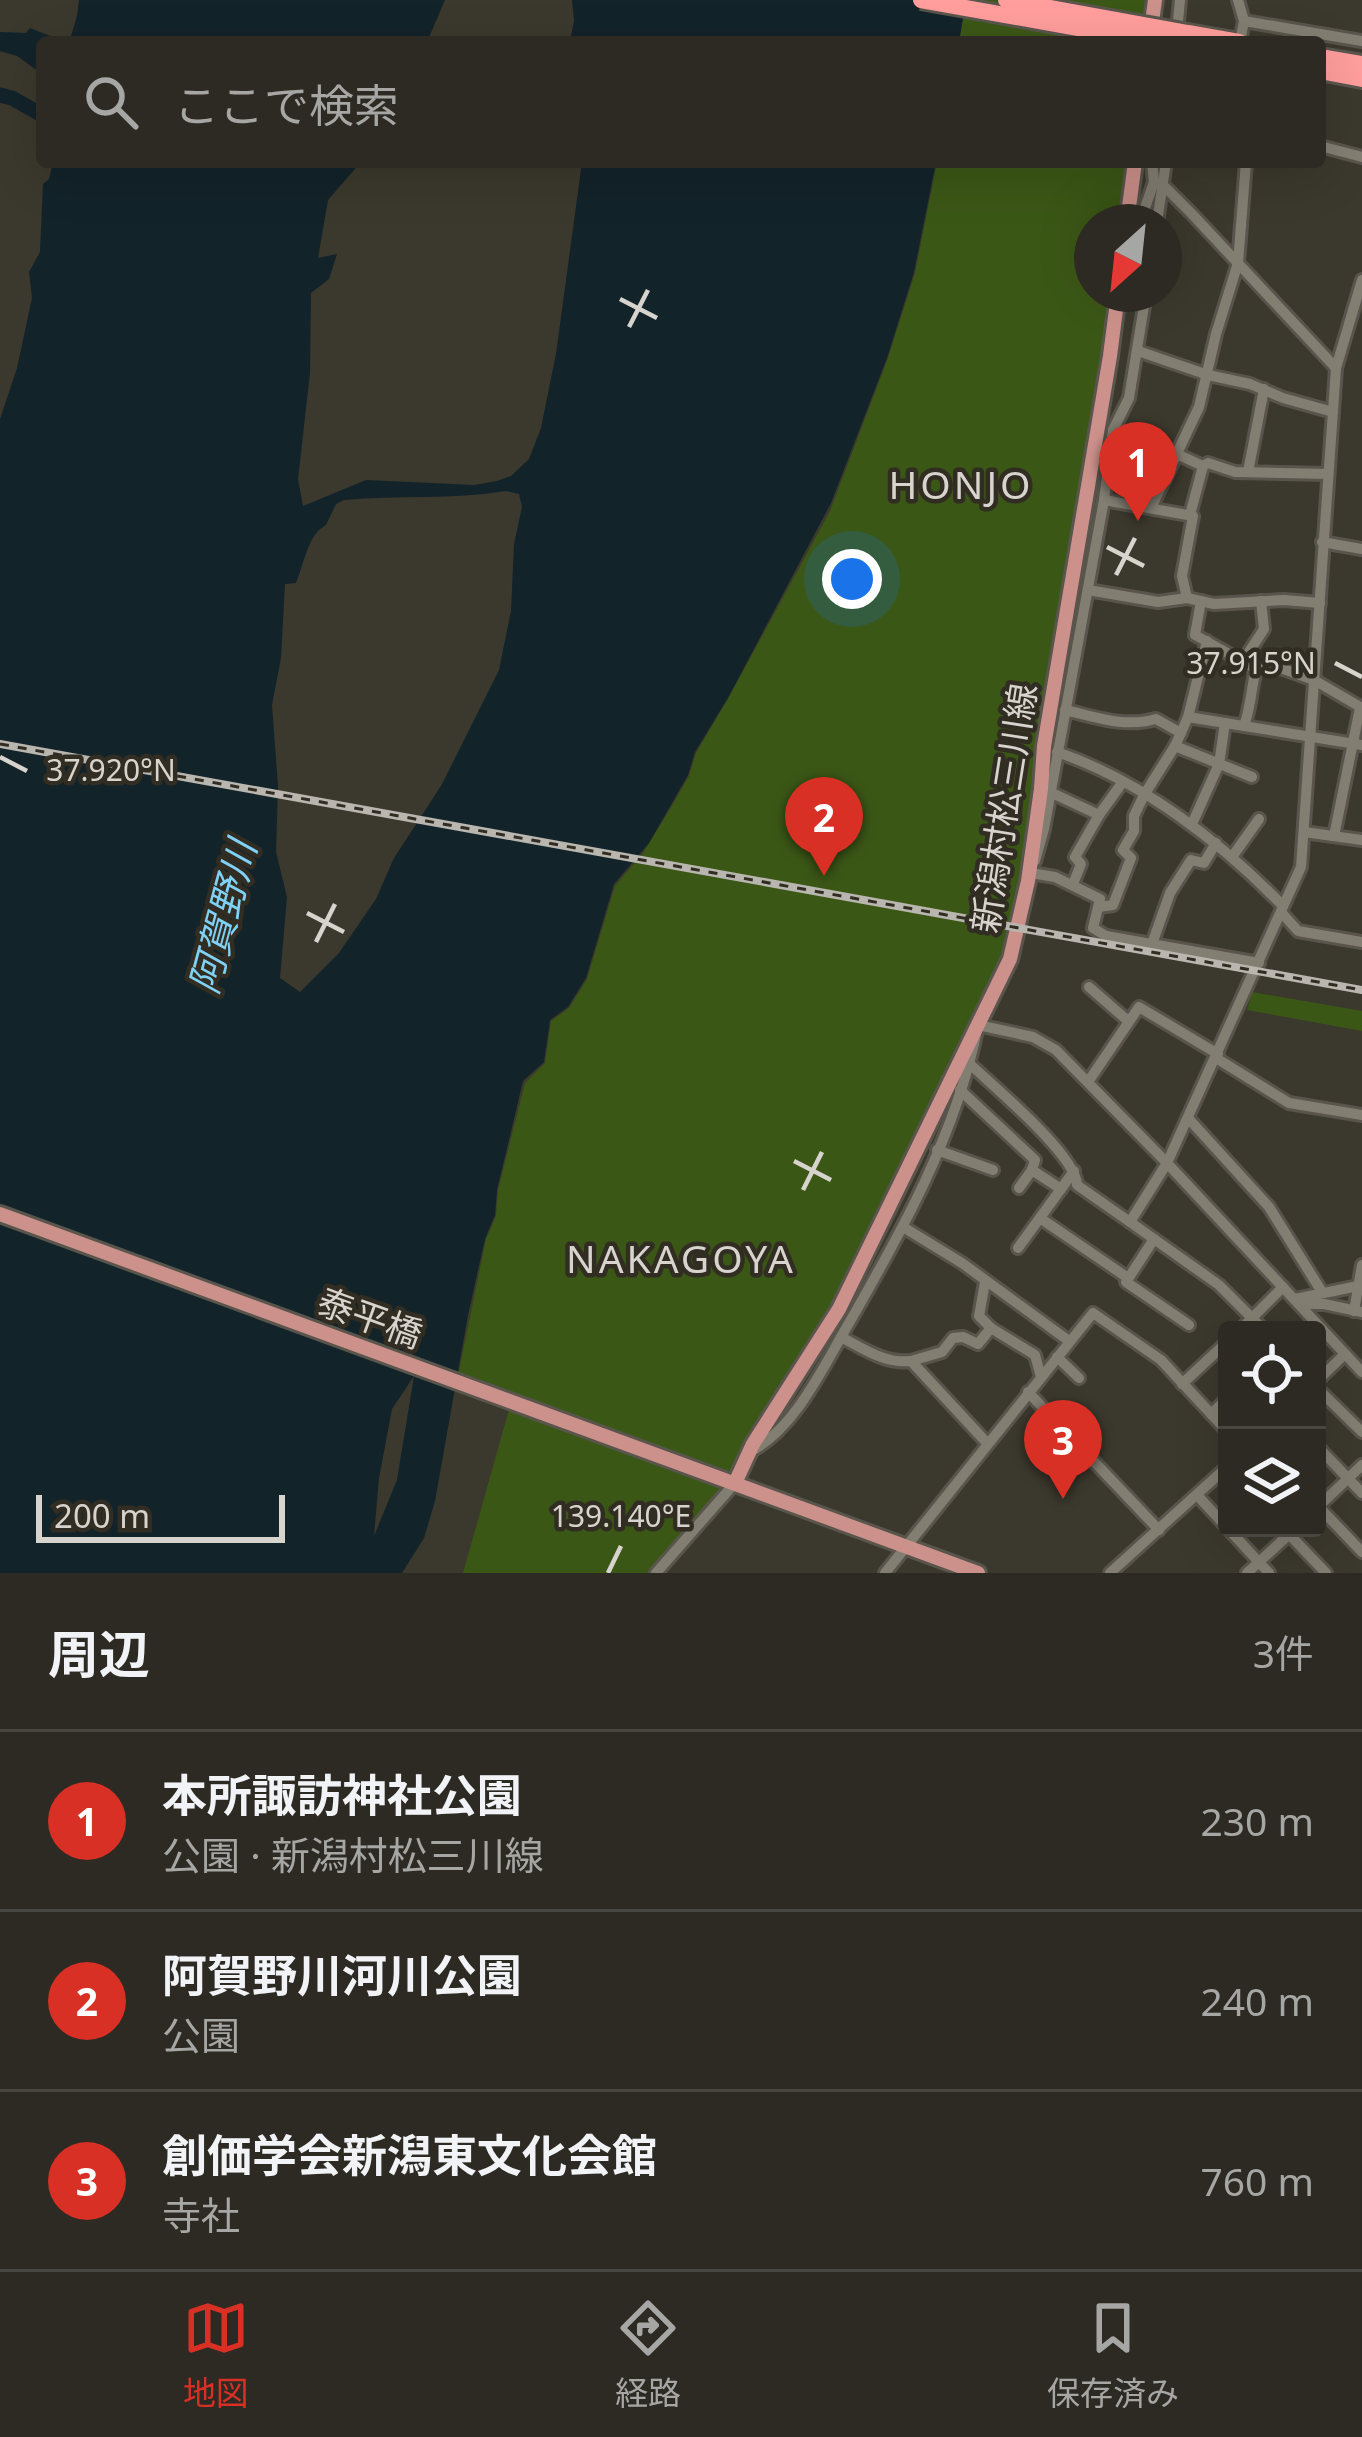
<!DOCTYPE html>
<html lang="ja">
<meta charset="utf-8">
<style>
:root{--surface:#2c2a22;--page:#38362f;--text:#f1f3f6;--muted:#a6a7a5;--line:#484640;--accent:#d93025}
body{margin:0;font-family:"Noto Sans","Noto Sans JP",sans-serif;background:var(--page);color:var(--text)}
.controls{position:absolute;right:36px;bottom:36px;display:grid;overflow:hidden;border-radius:12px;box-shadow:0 12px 48px #0002}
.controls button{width:108px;height:108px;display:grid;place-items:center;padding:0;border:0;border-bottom:3px solid var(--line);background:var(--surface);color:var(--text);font:60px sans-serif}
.compass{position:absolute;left:1074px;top:204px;width:108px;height:108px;border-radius:50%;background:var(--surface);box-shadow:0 12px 48px #0002;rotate:207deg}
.scale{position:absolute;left:36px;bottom:30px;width:249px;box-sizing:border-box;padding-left:12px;border:6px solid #d7d4ce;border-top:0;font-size:33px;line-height:42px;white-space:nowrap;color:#d7d4ce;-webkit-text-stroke:9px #312d23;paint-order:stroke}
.you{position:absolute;left:852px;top:579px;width:42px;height:42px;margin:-30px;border:9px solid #fff;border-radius:50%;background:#1a73e8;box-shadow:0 0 0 18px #1a73e833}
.badge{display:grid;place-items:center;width:78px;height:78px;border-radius:50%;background:var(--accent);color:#fff;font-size:39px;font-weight:700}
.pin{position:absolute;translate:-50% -99px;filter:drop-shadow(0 3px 6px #0008)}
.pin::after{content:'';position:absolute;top:63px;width:42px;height:36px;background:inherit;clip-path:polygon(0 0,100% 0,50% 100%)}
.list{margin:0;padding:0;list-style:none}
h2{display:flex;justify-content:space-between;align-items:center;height:156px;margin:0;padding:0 48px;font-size:51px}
h2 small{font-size:39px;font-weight:400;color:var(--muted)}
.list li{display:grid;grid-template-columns:78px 1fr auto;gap:36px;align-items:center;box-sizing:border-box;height:180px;padding:0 48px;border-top:3px solid var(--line)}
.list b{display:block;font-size:45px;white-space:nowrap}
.list p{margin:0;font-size:39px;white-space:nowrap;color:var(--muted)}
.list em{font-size:39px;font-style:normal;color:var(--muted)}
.icon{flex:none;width:66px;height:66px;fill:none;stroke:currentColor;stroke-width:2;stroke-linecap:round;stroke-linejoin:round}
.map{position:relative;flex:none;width:1362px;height:1573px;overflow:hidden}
.search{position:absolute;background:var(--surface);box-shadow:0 12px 48px #0002;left:36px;right:36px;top:36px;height:132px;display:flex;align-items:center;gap:30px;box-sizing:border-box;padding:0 42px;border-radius:12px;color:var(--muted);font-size:45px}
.sheet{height:696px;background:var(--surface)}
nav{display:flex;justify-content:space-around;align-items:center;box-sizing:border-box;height:168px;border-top:3px solid var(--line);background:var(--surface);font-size:33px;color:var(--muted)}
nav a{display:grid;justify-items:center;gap:6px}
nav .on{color:var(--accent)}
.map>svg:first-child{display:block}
.green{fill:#3b5716}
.water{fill:#13232a;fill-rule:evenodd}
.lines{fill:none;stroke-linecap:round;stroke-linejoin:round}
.river{stroke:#13232a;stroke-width:15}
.minor-casing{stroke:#59554c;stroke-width:16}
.major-casing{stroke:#59554c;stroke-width:20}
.highway-casing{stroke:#59554c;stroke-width:22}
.minor{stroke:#827e72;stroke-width:10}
.major{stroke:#cd918b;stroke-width:14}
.highway{stroke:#ff9e9c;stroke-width:16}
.rail-casing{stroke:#b9b6af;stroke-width:8}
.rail{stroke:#312d23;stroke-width:3;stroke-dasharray:9;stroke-linecap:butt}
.highway-bridge-casing{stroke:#59554c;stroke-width:22;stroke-linecap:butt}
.highway-bridge{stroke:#ff9e9c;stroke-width:16}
.ticks{fill:none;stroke:#d7d4ce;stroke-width:4.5}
.labels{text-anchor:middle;stroke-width:9;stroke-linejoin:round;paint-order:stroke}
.street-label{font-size:36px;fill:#d7d4ce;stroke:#312d23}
.neighbourhood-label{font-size:39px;letter-spacing:3px;fill:#d7d4ce;stroke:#312d23}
.water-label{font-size:39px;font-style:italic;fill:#7fd2f6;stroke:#312d23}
.ticks-label{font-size:30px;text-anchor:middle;fill:#d7d4ce;stroke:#312d23;stroke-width:9;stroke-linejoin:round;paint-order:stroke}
</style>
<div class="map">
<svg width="1362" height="1573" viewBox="0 0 1362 1573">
<rect width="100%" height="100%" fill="#3b382d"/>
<!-- green -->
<g class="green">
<path d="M966,0H1149L1145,42H959Z"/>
<path d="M937,162H1132L1124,222H1092V294H1114L1027,867L1006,957L834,1310L736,1467L722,1485V1489L700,1518L648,1573H463L510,1406L456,1385L486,1239L496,1216L498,1190L525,1083L545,1063L551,1021L569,1008L587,979L615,886L643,853L673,804L689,776L696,753L729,697L830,511L888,358L915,273Z"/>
<path d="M1252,992L1362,1011V1031L1247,1010Z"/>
</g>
<!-- water -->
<g class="water">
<path d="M79,0H445L427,42H42V74L17,56L0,51V32L26,33L30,28L58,39L71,36L77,16Z"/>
<path d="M572,0H966L959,42H570L574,21Z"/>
<path d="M53,162H361L328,200L318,258L337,254L329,279L311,293L310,373L298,479L303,506L366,480L474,485L497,481L511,476L529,459L541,428L556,354L582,162H936L914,272L887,358L831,503L729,696L695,752L688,775L672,803L649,843L614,884L586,978L568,1007L550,1020L544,1062L523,1081L497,1190L495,1215L485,1239L468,1315L435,1501L424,1538L402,1573H0V419L17,368L32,298L29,272L40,252L43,184L49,179ZM506,491L519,494L522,507L514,544L511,611L499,670L441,786L394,858L376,899L339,953L300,992L280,978L287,897L276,852L278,786L272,705L281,658L285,584L296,583C304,564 308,534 326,525L336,504L344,500C398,495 452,500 506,491ZM414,1376L397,1480L374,1536L379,1478L392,1409Z"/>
</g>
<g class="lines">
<!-- river -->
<path class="river" d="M0,95L12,98L42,115"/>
<!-- minor casing -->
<g class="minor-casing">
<g id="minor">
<path d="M1238,0L1244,21L1240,42"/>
<path d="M1244,21L1362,41"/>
<path d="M1176,42L1180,0"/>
<path d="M1320,146L1362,157"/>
<path d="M1154,182L1163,185L1191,213L1336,368"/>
<path d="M1140,222L1154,182L1152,162"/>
<path d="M1157,222L1166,162"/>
<path d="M1138,351L1208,375L1250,384L1283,398L1333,412"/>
<path d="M1113,430L1144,439L1203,466L1208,463L1235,472L1328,474"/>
<path d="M1248,472L1264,389"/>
<path d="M1104,500L1193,516L1182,576L1187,598"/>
<path d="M1151,508L1199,407L1216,334L1238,263L1246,162"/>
<path d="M1190,515L1203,466"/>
<path d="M1322,542L1362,549"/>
<path d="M1088,590L1158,602L1187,598L1214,604L1284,600L1320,603"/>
<path d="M1201,601L1195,635L1256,669L1281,668L1314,680L1362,708"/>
<path d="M1243,661L1264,629L1261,601"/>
<path d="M1065,710C1096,717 1124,728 1156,719L1181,733"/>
<path d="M1188,717L1362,745"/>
<path d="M1244,726C1251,707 1251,689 1256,669"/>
<path d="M1175,746L1252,777"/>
<path d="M1057,752C1142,781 1221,842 1283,906"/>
<path d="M1050,792L1099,815"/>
<path d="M1192,824L1219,764L1225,723"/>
<path d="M1304,832L1362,840"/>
<path d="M1334,836L1360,708"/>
<path d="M1232,857L1259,819"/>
<path d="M1035,861L1044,829L1104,500L1113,430L1129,398L1146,294"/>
<path d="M1031,873L1055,877L1100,899L1093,928L1106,936L1259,963"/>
<path d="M1073,884L1081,864L1075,857L1099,815L1122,783"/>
<path d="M1099,907L1113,905L1131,858L1123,850L1134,831V816L1144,795L1175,746L1188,717L1207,641"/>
<path d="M1281,912L1298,931L1362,942"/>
<path d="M1152,944L1170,893L1191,860L1204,863L1216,843"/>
<path d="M1089,987L1127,1020"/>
<path d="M1216,1058L1289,1103L1362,1115"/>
<path d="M970,1064C994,1087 1076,1155 1077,1185L1130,1222"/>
<path d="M1088,1082L1139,1007L1218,1054"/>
<path d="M960,1090L1035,1160L1032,1170"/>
<path d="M1188,1118L1269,1207L1322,1292"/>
<path d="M937,1150L993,1170"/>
<path d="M1019,1188L1032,1170L1061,1189"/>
<path d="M1040,1218L1128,1278"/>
<path d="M903,1227L962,1263L1069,1341"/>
<path d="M1154,1239L1126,1282L1189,1325"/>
<path d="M1018,1248L1074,1171"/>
<path d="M985,1282L979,1316L991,1328L1035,1355L1041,1377"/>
<path d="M1295,1299L1358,1286"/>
<path d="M1299,1304H1324L1362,1312"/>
<path d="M1354,1311L1362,1265"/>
<path d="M1240,1330L1283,1287"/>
<path d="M1264,1330L1219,1285L1130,1222L1167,1163L1301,867L1336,368L1362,280"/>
<path d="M841,1337C864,1349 885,1364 911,1361L987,1443"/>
<path d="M1057,1357L1079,1378"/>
<path d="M911,1361L942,1352L953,1338L963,1337L978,1344L991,1328"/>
<path d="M1317,1381L1345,1354"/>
<path d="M1182,1384L1227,1342"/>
<path d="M1317,1388L1362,1432"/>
<path d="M1028,1392L1159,1530"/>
<path d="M1211,1414L1227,1399"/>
<path d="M1317,1446L1362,1493"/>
<path d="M749,1452C792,1432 822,1370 845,1330C900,1235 957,1134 978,1025L1033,1037L1056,1050L1167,1163L1362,1372"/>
<path d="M1197,1495L1269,1573"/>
<path d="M1317,1505L1362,1552"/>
<path d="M1317,1508L1362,1465"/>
<path d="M1283,1528L1326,1573"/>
<path d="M656,1573L735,1483"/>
<path d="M885,1573L1093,1313L1161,1360L1227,1431"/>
<path d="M1110,1573L1227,1467"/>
<path d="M1247,1573L1296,1528"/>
</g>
</g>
<!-- major casing -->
<g class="major-casing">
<g id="major">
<path d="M1150,37L1155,0"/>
<path d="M1127,222L1135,162"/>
<path d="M0,1214L978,1573"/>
<path d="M735,1483L753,1444L839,1309L1010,959L1028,881L1041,789L1044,746L1110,356L1118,294"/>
</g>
</g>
<!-- highway casing -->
<g class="highway-casing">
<g id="highway">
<path d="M1188,33L1239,42"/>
<path d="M1320,57L1362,64"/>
<path d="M1320,71L1362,79"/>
</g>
</g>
<!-- minor -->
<use href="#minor" class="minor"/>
<!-- major -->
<use href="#major" class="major"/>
<!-- highway -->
<use href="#highway" class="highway"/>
<!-- rail casing -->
<g class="rail-casing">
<path id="rail" d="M0,744L1362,990"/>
</g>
<!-- rail -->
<use href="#rail" class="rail"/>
<!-- highway-bridge casing -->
<g class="highway-bridge-casing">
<g id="highway-bridge">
<path d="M921,0L1156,42"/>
<path d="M1006,0L1188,33"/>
</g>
</g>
<!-- highway-bridge -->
<use href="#highway-bridge" class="highway-bridge"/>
</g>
<!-- ticks -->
<path class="ticks" d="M620,299L657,318M629,327L648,290M1107,547L1144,566M1116,575L1135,538M1335,663L1362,677M0,757L27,771M307,913L344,932M316,942L335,904M794,1161L831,1180M803,1190L822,1152M608,1573L621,1546"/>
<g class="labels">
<!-- street labels -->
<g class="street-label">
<text transform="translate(1004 808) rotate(-81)" y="13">新潟村松三川線</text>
<text transform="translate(370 1318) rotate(20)" y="13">泰平橋</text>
</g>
<!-- neighbourhood labels -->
<g class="neighbourhood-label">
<text x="961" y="499">HONJO</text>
<text x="681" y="1273">NAKAGOYA</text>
</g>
<!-- water labels -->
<g class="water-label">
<text transform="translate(223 917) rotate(-75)" y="14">阿賀野川</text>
</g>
</g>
<g class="ticks-label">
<text x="1251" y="674">37.915°N</text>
<text x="111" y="781">37.920°N</text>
<text x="621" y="1527">139.140°E</text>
</g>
</svg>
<div class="controls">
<button><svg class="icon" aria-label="locate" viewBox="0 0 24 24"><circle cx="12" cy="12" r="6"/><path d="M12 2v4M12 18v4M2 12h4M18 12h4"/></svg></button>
<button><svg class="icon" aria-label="layers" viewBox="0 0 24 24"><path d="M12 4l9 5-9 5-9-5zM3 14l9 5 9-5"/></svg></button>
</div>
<svg class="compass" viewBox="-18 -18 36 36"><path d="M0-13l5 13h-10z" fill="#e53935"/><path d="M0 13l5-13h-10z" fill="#a6a7a5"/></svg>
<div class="scale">200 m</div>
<div class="you"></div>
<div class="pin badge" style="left:1138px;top:521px">1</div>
<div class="pin badge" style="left:824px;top:876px">2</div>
<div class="pin badge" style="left:1063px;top:1499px">3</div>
<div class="search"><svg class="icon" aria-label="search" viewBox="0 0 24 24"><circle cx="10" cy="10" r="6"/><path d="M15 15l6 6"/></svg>ここで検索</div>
</div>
<section class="sheet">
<h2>周辺<small>3件</small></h2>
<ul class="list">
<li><span class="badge">1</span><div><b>本所諏訪神社公園</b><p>公園 · 新潟村松三川線</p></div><em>230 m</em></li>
<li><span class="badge">2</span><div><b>阿賀野川河川公園</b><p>公園</p></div><em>240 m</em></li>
<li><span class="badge">3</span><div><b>創価学会新潟東文化会館</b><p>寺社</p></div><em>760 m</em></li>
</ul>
</section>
<nav>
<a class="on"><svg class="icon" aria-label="map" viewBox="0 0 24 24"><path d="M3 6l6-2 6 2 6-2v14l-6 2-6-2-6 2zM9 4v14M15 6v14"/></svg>地図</a>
<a><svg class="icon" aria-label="directions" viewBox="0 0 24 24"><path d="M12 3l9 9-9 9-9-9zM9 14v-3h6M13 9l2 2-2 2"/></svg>経路</a>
<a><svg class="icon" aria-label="saved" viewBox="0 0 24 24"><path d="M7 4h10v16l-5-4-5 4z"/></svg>保存済み</a>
</nav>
